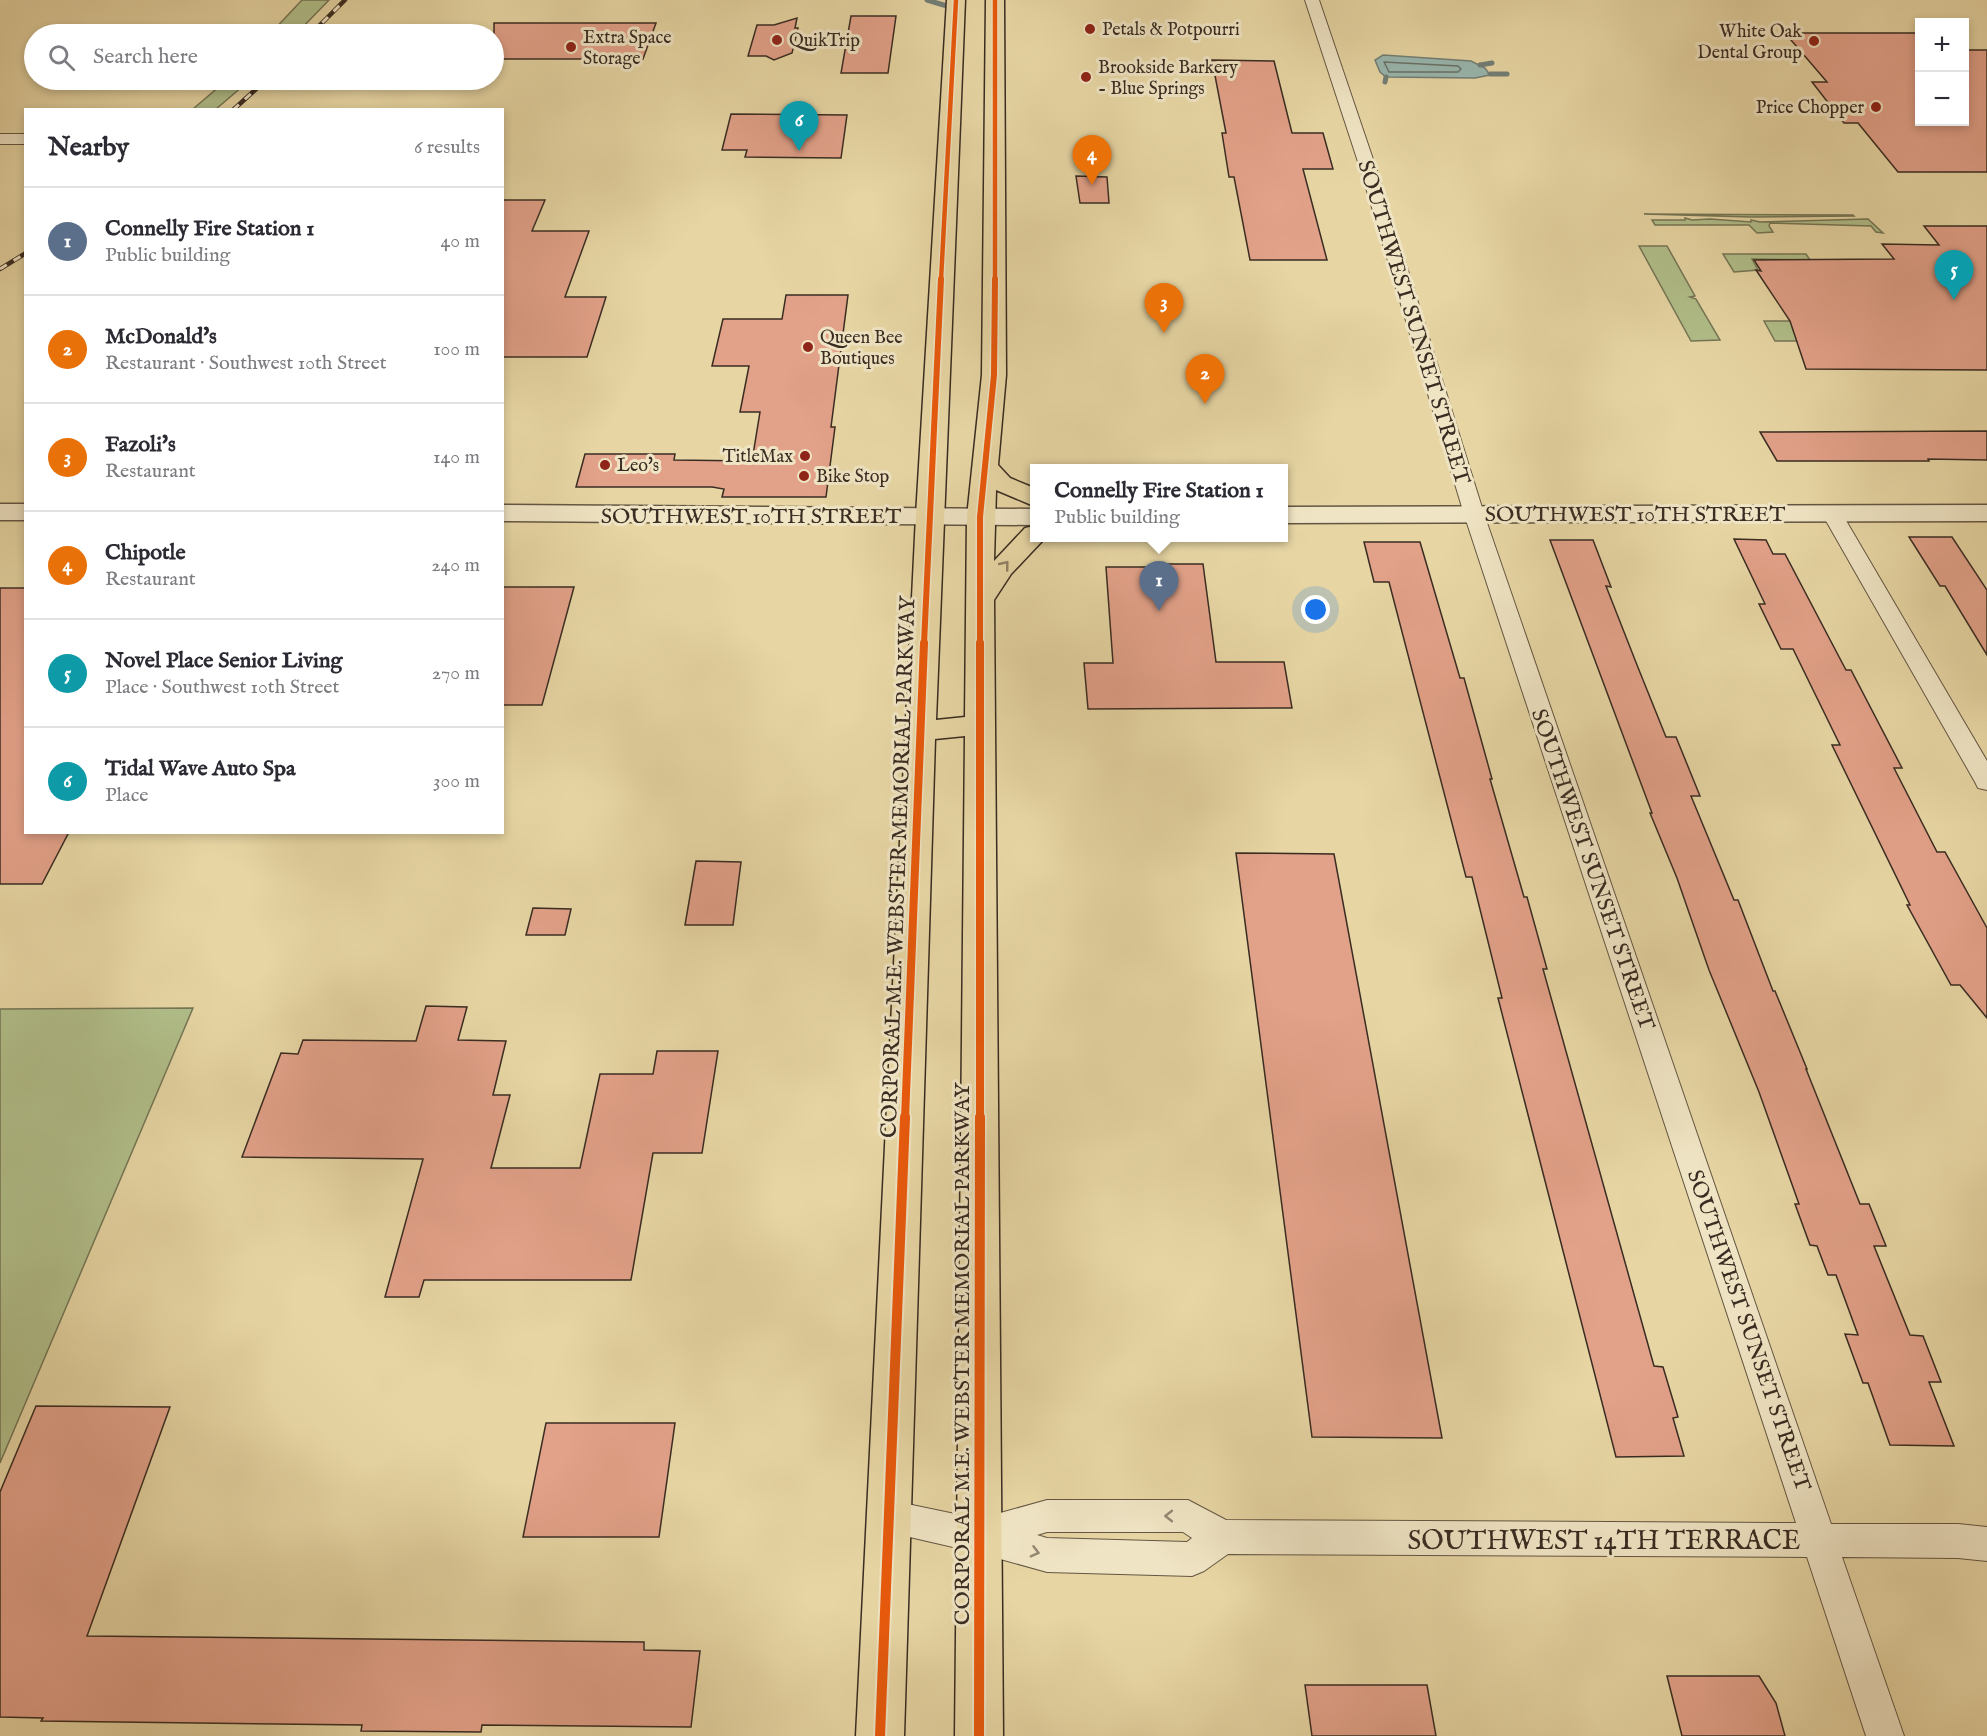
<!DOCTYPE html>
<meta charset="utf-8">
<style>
:root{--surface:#fff;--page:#f2f2f3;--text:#2b2b33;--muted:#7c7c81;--line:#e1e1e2;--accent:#db2777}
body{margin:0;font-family:"IM FELL English",serif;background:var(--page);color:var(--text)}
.controls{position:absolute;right:18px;top:18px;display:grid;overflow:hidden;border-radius:0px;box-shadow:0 3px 9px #0003}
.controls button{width:54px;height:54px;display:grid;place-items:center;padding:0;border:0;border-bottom:2px solid var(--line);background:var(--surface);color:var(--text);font:30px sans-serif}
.you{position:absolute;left:1316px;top:610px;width:21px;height:21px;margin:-15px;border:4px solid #fff;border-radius:50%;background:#1a73e8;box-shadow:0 0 0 9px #1a73e833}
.badge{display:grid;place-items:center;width:39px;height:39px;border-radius:50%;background:var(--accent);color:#fff;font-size:20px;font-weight:700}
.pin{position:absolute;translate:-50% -50px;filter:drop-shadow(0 2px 3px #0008)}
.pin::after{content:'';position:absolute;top:32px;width:21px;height:18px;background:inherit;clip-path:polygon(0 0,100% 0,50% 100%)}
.popup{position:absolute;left:1030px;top:464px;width:258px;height:78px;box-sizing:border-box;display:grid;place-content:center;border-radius:0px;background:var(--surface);filter:drop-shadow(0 2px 4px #0005);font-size:20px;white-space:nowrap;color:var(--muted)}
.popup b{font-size:22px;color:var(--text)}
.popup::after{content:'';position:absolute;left:50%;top:100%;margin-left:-12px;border:12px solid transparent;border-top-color:var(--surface)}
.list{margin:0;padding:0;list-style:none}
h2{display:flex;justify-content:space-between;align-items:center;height:78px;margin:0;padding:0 24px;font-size:26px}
h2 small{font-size:20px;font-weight:400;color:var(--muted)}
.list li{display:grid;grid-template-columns:39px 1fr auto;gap:18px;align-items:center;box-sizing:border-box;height:108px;padding:0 24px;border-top:2px solid var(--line)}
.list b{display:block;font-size:22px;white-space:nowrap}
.list p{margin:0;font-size:20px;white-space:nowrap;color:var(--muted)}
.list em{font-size:20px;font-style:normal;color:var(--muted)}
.icon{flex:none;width:33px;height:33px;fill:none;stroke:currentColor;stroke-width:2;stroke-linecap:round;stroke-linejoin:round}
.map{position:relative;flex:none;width:1987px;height:1736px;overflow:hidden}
.search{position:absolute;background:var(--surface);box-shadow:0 3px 9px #0003;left:24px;top:24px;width:480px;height:66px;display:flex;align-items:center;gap:15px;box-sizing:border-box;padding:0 21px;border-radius:33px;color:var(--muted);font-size:22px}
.panel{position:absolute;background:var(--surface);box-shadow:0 3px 9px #0003;left:24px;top:108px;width:480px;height:726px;border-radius:0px}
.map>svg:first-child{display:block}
.green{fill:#b1bf8a;stroke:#757656;stroke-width:1.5}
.water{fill:#99b7af;stroke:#737f77;stroke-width:1.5}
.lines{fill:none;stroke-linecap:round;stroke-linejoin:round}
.shore{stroke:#697268;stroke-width:1.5}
.stream{stroke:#737f77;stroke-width:5}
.building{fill:#e2a189;stroke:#392c22;stroke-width:1.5}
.minor-casing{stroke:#645642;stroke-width:2}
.tertiary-casing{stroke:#645642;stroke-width:3}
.primary-casing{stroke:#392c22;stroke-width:3}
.minor{fill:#efe4c4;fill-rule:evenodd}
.tertiary{fill:#efe4c4;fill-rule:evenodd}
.primary{fill:#e7d6a4;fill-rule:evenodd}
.rail-casing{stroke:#392c22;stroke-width:4.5}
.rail{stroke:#efe4c4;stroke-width:3;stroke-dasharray:8;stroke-linecap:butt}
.cycleway-far3-casing{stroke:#efe4c4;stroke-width:7}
.cycleway-far2-casing{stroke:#efe4c4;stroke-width:9}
.cycleway-far1-casing{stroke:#efe4c4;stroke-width:11}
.cycleway-casing{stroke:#efe4c4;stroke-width:14}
.cycleway-far3{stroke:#e8590c;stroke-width:4.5}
.cycleway-far2{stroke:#e8590c;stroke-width:6}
.cycleway-far1{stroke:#e8590c;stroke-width:8}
.cycleway{stroke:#e8590c;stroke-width:10}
.oneway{stroke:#908163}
.oneway2{stroke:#948873}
.poi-dot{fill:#8f2418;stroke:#efe4c4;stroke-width:2}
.labels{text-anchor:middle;stroke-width:6;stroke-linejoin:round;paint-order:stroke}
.far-poi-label{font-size:18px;fill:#392c22;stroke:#efe4c4;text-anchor:start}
.street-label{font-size:22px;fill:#392c22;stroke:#efe4c4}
.near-street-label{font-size:27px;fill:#392c22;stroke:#efe4c4}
</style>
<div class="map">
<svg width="1987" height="1736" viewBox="0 0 1987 1736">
<rect width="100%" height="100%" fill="#e7d6a4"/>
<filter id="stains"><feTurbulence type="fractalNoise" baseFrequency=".00333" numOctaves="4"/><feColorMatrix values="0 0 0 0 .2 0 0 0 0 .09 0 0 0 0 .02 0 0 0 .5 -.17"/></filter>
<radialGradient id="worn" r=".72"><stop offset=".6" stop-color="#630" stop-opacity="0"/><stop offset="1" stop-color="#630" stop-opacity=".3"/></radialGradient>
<!-- green -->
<g class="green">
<path d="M302,0H329L296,34H270Z"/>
<path d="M227,80H250L216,109H193Z"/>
<path d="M1644,214L1853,215L1854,216L1751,217Z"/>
<path d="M1685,218L1692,220L1710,219L1751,222V220L1760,222L1868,219L1883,233L1876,232L1871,226L1770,223L1769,226L1773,232L1757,233L1749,225H1655L1652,220H1685Z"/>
<path d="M1639,246H1667L1695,296L1690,297L1696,299L1720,340L1691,341Z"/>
<path d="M1723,254H1806L1810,260L1752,259L1758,270L1734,272Z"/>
<path d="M1764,321H1790L1864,341H1775Z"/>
<path d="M193,1008L0,1463V1009Z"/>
</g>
<!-- water -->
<path class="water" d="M1383,55L1471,61L1485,68L1490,75L1475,78L1386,77L1380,72L1375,60Z"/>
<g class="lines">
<!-- shore -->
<path class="shore" d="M1384,62L1458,66L1461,69L1458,72H1389Z"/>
<!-- stream -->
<g class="stream">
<path d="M927,0L947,6"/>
<path d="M1480,65L1492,63"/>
<path d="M1490,74H1507"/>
<path d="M1385,82L1386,77"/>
</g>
</g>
<!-- building -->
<g class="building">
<path d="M851,16H896L888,73H841Z"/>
<path d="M797,18L795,28H798L792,53L774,60L766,56H748L757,25H774Z"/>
<path d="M494,23H656L643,59H494Z"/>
<path d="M1785,33H1920V122H1965V50H1987V172H1898L1858,123H1844L1812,82H1827Z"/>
<path d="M1212,60L1274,61L1292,133H1323L1333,169H1303L1327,260H1250L1234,177H1229L1222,133H1226Z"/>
<path d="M731,114L847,115L841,158L745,157L747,150H722Z"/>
<path d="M1076,176L1107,177L1109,203H1080Z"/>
<path d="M502,200H545L532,231H589L565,297H606L587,357H502Z"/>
<path d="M1924,226H1987V370L1806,369L1790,321L1756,270L1761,271L1754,260L1894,259L1882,244L1939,245Z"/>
<path d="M786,295H848L831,427H835L826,497H722L724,489L712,487H576L585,454H675L674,460L752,461L760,412H740L749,366H712L723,319H782Z"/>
<path d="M1987,431V460L1928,459L1929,461H1777L1760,432Z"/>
<path d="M1909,537H1952L1987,590V655L1945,586H1940Z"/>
<path d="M1734,539L1766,540L1773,554H1785L1846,670H1851L1902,768H1894L1937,852H1945L1987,928V1018L1960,985H1951L1907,905H1910L1832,745H1840L1793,649H1781L1759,604H1765Z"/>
<path d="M1550,540H1593L1611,587L1606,586L1637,665L1666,737H1676L1700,796H1691L1734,900H1738L1773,991H1775L1807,1069H1806L1860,1204H1869L1886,1246H1874L1910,1335L1923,1336L1941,1382H1929L1954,1446L1890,1445L1868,1383H1863L1845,1334L1858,1335L1836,1275H1828L1817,1246L1810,1245L1795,1204H1799L1759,1092L1709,970L1677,878L1650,813H1652Z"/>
<path d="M1364,542H1420L1460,678H1464L1492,779H1490L1524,897H1527L1547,969H1543L1654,1366L1663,1367L1678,1417L1673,1418L1684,1456L1616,1457L1498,998H1502L1472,877H1466L1389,582H1374Z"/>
<path d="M1161,564H1203L1216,662H1284L1292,708L1088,709L1084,663H1113L1106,567H1161Z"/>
<path d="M502,587H574L542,705H502Z"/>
<path d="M0,588H26V832H69L42,884H0Z"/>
<path d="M1236,853L1334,854L1442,1438L1312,1437Z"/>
<path d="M696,861L741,862L733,925H685Z"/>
<path d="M533,908L571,909L565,935H526Z"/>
<path d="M426,1006L467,1007L458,1040L506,1041L493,1095H510L491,1168H580L600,1074H653L657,1051H718L702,1153H653L631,1280H424L419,1297H385L423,1159L242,1157L281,1053L298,1054L303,1040L416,1041Z"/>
<path d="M36,1406L170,1407L87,1636L644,1642V1650L700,1651L691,1727L482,1725L481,1732L361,1731L362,1725L41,1721L43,1718L0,1717V1492Z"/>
<path d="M546,1423H675L659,1537H523Z"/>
<path d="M1667,1676H1759L1776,1703L1785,1736H1682Z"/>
<path d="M1305,1685H1427L1436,1736H1312Z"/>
</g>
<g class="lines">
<!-- minor casing -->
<g class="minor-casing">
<g id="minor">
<path d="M1305,0H1319L1377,171L1484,514L1831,1524H1958L1987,1527V1561L1958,1558L1842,1557L1904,1736H1866L1807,1557L1228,1554L1204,1571L1192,1576L1047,1572L979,1553L888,1532L876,1528L871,1516L876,1504L888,1500L979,1519L1047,1500H1188L1226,1520L1796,1523L1464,514L1361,171ZM1047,1532H1183L1192,1538L1187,1542L1047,1538L1037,1535Z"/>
<rect x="0" y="134" width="26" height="10"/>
<path d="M1831,506L1838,508L1841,512L1987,761V790L1978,788L1975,782L1821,512L1824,508Z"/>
</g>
</g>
<!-- tertiary casing -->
<g class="tertiary-casing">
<g id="tertiary">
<rect x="0" y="504" width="26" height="16"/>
<path d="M502,505L1034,509V525L502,521Z"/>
<path d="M1987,505V521L1284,523V507Z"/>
</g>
</g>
<!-- primary casing -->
<g class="primary-casing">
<path id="primary" d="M947,0H965L936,720L965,717L967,517L982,375L986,0H1004L1006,375L998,465L1010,478L1034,488V506L996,490L994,561L1025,528L1034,526V538H1045L1011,574L994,600L1003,1736H955L965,736L935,739L904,1736H856L916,516Z"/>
</g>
<!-- minor -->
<use href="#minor" class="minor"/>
<!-- tertiary -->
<use href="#tertiary" class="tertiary"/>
<!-- primary -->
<use href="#primary" class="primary"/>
<!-- rail casing -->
<g class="rail-casing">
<g id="rail">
<path d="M311,34L345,0"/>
<path d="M233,110L266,80"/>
<path d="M0,269L26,253"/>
</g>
</g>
<!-- rail -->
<use href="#rail" class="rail"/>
<!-- cycleway-far3 casing -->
<g class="cycleway-far3-casing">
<g id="cycleway-far3">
<path d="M941,280L956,0"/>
<path d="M995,280V0"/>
</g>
</g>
<!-- cycleway-far2 casing -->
<g class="cycleway-far2-casing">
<g id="cycleway-far2">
<path d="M924,644L941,279"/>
<path d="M980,644V517L994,375L995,279"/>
</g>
</g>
<!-- cycleway-far1 casing -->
<g class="cycleway-far1-casing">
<g id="cycleway-far1">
<path d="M905,1119L924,643"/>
<path d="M980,1119V643"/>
</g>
</g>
<!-- cycleway casing -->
<g class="cycleway-casing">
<g id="cycleway">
<path d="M880,1736L905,1117"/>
<path d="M979,1736L980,1117"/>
</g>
</g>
<!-- cycleway-far3 -->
<use href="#cycleway-far3" class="cycleway-far3"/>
<!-- cycleway-far2 -->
<use href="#cycleway-far2" class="cycleway-far2"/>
<!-- cycleway-far1 -->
<use href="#cycleway-far1" class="cycleway-far1"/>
<!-- cycleway -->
<use href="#cycleway" class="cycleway"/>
</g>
<!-- one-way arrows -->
<defs><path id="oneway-chevron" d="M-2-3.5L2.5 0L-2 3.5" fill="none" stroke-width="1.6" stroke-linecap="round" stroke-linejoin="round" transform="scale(1.5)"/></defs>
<use class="oneway" href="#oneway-chevron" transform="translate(1005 565) rotate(-51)"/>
<g class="oneway2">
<use href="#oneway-chevron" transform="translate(1169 1516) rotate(-180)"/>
<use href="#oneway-chevron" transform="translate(1035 1552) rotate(15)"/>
</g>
<!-- markers -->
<g class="poi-dot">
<circle cx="1090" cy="29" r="6"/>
<circle cx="777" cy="40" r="6"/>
<circle cx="1814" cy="41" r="6"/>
<circle cx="571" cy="47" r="6"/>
<circle cx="1086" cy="77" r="6"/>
<circle cx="1876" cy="107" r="6"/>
<circle cx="808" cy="347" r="6"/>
<circle cx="805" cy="456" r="6"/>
<circle cx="605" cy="465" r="6"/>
<circle cx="804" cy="476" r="6"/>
</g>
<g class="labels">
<!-- far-poi labels -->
<g class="far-poi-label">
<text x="1102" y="35">Petals &amp; Potpourri</text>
<text x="1802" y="37" text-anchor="end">White Oak<tspan x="1802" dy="21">Dental Group</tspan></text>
<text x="583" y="43">Extra Space<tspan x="583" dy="21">Storage</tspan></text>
<text x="789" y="46">QuikTrip</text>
<text x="1098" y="73">Brookside Barkery<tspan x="1098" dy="21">- Blue Springs</tspan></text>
<text x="1864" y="113" text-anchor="end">Price Chopper</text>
<text x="820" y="343">Queen Bee<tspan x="820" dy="21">Boutiques</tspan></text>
<text x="793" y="462" text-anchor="end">TitleMax</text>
<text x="617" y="471">Leo's</text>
<text x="816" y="482">Bike Stop</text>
</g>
<!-- street labels -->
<g class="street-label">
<text transform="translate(1415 322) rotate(73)" y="8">SOUTHWEST SUNSET STREET</text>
<text x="1635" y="521">SOUTHWEST 10TH STREET</text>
<text x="751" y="523">SOUTHWEST 10TH STREET</text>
<text transform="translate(897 867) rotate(-88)" y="8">CORPORAL M.E. WEBSTER MEMORIAL PARKWAY</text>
<text transform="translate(1594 869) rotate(71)" y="8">SOUTHWEST SUNSET STREET</text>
<text transform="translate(1750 1330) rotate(71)" y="8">SOUTHWEST SUNSET STREET</text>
<text transform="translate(961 1354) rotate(-90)" y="8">CORPORAL M.E. WEBSTER MEMORIAL PARKWAY</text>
</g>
<!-- near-street labels -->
<g class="near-street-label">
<text x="1604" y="1549">SOUTHWEST 14TH TERRACE</text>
</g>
</g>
<rect width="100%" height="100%" filter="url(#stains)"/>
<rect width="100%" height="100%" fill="url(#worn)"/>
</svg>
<div class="controls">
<button>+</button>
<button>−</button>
</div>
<div class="you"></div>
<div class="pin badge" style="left:1159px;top:611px;background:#5c6f8a">1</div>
<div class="popup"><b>Connelly Fire Station 1</b>Public building</div>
<div class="pin badge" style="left:1205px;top:404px;background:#e8710a">2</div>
<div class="pin badge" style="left:1164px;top:333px;background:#e8710a">3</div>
<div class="pin badge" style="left:1092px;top:185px;background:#e8710a">4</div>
<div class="pin badge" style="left:1954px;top:300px;background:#0f9aa8">5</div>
<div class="pin badge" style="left:799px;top:151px;background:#0f9aa8">6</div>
<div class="search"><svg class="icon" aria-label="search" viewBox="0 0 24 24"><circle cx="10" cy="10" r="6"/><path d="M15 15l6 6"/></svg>Search here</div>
<section class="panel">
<h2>Nearby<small>6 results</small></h2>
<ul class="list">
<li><span class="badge" style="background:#5c6f8a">1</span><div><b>Connelly Fire Station 1</b><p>Public building</p></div><em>40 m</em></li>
<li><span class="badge" style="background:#e8710a">2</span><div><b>McDonald's</b><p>Restaurant · Southwest 10th Street</p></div><em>100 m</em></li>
<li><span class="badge" style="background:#e8710a">3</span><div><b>Fazoli's</b><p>Restaurant</p></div><em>140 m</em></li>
<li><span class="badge" style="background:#e8710a">4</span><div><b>Chipotle</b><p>Restaurant</p></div><em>240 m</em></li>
<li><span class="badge" style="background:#0f9aa8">5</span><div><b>Novel Place Senior Living</b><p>Place · Southwest 10th Street</p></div><em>270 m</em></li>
<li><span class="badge" style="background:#0f9aa8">6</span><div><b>Tidal Wave Auto Spa</b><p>Place</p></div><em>300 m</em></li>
</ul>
</section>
</div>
